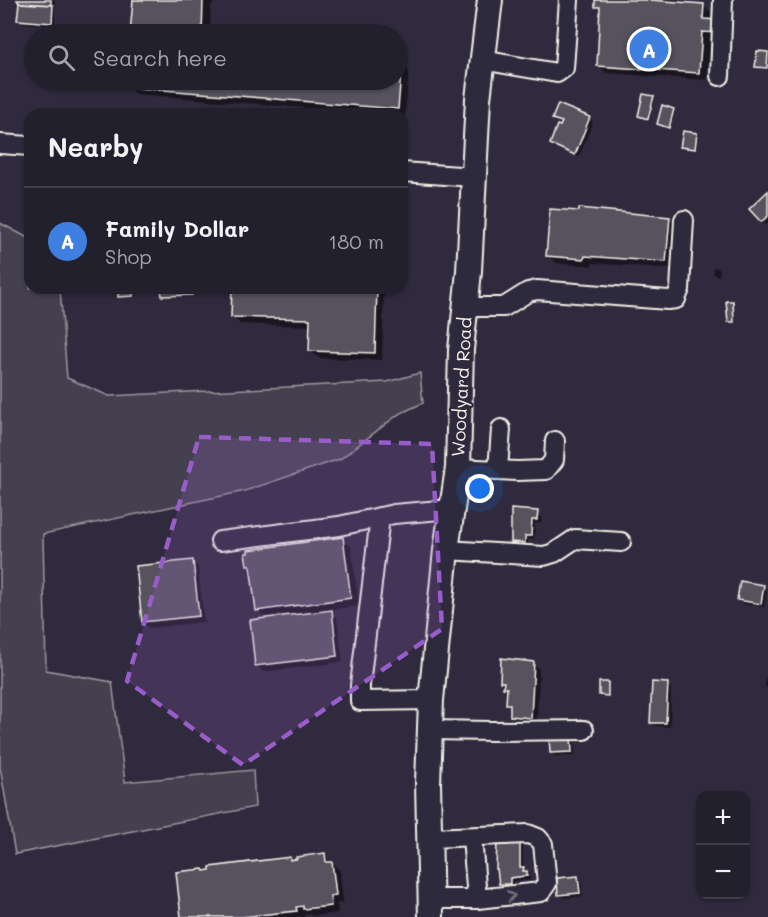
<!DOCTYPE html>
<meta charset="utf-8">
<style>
:root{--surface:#23202e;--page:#2b2836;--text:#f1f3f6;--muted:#a3a3aa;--line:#403e4a;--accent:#b45309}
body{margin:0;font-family:Mali,sans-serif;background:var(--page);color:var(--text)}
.controls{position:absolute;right:18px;bottom:18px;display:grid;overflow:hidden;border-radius:12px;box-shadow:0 2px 4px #0004}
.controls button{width:54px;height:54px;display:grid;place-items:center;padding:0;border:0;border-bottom:2px solid var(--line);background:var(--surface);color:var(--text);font:30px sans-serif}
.you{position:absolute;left:480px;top:489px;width:21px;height:21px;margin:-15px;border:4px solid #fff;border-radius:50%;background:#1a73e8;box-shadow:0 0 0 9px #1a73e833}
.badge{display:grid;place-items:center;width:39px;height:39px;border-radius:50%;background:var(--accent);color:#fff;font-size:20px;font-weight:700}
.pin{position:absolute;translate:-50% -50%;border:3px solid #fff;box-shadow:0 2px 6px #0006}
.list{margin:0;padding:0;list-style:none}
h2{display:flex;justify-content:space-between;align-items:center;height:78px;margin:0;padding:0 24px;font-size:26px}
h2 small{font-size:20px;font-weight:400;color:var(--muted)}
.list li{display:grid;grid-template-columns:39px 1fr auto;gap:18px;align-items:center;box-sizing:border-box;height:108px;padding:0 24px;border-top:2px solid var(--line)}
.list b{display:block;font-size:22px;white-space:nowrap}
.list p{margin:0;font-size:20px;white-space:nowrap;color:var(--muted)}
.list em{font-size:20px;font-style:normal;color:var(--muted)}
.icon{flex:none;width:33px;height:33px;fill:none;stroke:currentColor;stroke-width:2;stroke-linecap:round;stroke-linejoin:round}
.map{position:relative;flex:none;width:768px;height:917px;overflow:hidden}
.search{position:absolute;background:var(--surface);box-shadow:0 2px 4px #0004;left:24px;top:24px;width:384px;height:66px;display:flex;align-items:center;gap:15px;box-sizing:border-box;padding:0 21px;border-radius:33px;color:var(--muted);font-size:22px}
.panel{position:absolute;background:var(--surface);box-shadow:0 2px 4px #0004;left:24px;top:108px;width:384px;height:186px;border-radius:18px}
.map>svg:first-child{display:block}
.green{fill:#454050;stroke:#9c989c;stroke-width:1.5}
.shadow{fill:#0007}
.building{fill:#56525f;stroke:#f4f1e8;stroke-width:1.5}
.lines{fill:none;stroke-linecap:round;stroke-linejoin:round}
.minor-casing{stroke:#f4f1e8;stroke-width:22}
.major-casing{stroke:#f4f1e8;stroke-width:28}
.minor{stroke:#2f2a3d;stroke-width:18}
.major{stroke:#2f2a3d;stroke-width:24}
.oneway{stroke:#747079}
.marked{fill:#995dc9;fill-opacity:0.2;stroke:#995dc9;stroke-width:4.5;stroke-dasharray:12 8;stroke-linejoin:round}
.labels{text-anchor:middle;stroke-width:4.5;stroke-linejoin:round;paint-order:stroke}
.street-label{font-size:18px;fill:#f4f1e8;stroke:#2f2a3d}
</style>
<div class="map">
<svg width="768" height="917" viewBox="0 0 768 917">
<rect width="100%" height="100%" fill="#2f2a3d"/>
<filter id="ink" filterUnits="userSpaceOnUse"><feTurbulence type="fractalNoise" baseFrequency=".0167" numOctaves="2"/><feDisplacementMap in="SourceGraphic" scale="12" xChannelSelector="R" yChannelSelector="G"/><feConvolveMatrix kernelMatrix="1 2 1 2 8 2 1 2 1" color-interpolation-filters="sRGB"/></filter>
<g filter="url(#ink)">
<!-- green -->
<path class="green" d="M0,223L30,239V288H60L67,378L109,396L387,382L420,373L423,403L399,414L340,459L245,491L43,534L46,670L112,682L125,782L253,770L255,807L15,854L0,767Z"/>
<!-- shadow -->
<g class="shadow">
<path d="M18,0H55V26L23,23L19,20L20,4Z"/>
<path d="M134,0H214L213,5H211L210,34H131Z"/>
<path d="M597,0L703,5L711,13V21L726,40L710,39L707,80L606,73L598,65L602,11L597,6Z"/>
<path d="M768,53V69L758,68L757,67Z"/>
<path d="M398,63H401L409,71L405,116L402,114H380L135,94L127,86L128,80H398Z"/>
<path d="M653,98L655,99L650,119L641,117L640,116Z"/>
<path d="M673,110L675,112L670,128L658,124Z"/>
<path d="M554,118H589L593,122L579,157L555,147L551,144L563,124Z"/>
<path d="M697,135L698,136L696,150L682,146Z"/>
<path d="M768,193V223L766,225L751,209Z"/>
<path d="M669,218L677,226L674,269L592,263V266L556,263L548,255Z"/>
<path d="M713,267L720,269L719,276L713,274Z"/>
<path d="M233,288H384L382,360L319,358L310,350L311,326L240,324L232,316Z"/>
<path d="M191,289L193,296L163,295Z"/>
<path d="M133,292L134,297L120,296Z"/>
<path d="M732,302L735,323H731L729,322Z"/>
<path d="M537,513L541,516V523H535L534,539H528V546L517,545L513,542Z"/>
<path d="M343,539L351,547L359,606L329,610L337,618L343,662L263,672L257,666L267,619L257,610L252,568L248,565Z"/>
<path d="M192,561L198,567L204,622L149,628L143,622Z"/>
<path d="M763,586L767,590L764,607L743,604L739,600Z"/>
<path d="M533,663L539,669L537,723L517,722L511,716L512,707L508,703V691L502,682Z"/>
<path d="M765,678H768V688L765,687Z"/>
<path d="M667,684L671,688L670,727L656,726L652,722Z"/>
<path d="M571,738L574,741L575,756H555L552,753Z"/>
<path d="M519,842L523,846V869L530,877V880L513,881V888L504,887L501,884Z"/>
<path d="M324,855L340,871L343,903H337L338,913L312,916L310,914L304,915V917H182L205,873L290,859L292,861Z"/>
<path d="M577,878L581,881L583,896L564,898L560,894Z"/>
</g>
<!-- building -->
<g class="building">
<path d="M17,0H51V5L19,3Z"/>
<path d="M133,0H203L202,34H130Z"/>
<path d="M595,0H650L704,4L703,19L719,20L718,33L702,32L699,73L597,66L600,7H595Z"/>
<path d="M19,3L53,5L52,23L17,20Z"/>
<path d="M757,51L768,52L767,68L755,67Z"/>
<path d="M398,61H402L398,109L126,87V80H398Z"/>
<path d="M643,94L654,96L648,119L638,116Z"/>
<path d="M558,104L590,117L575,155L550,144L557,125L560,126L562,122L552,119Z"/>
<path d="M662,105L674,109L669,128L657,124Z"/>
<path d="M683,131L697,133L695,149L680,147Z"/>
<path d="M768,191V216L761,222L749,209Z"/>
<path d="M579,208L670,217L666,262L585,256L584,259L546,256L550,209L579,211Z"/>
<path d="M192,288V295L162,296L161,289Z"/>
<path d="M232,288H377L375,353L309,351L310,319L231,317Z"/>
<path d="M133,290V296L118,297V291Z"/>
<path d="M726,301H733L734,322H728Z"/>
<path d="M511,509L538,511L537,520H532L531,536H525V543L511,542Z"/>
<path d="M343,537L351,598L256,611L250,565H247L245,553H248V550Z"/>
<path d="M193,560L199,616L142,622L136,566Z"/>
<path d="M740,581L764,585L761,604L737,600Z"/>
<path d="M332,610L337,656L255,666L250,620Z"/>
<path d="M501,658L534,662L531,718L510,716V704H506L507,688H503L504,682H500Z"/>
<path d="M599,682H608V696L599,695Z"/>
<path d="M652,682L668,683L666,723H650Z"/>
<path d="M571,736L572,752L550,753L549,737Z"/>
<path d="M497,841H520V867H524L523,871H527V876L510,878V884H499L497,869H496Z"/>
<path d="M325,853L326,862H332L336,895L330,896L331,906L303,909V906L296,907L297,911L241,917H181L176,872L203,869L204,871L210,870V867L290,857V860L297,859L296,857Z"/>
<path d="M578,876L580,893L558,895L557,878Z"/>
</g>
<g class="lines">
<!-- minor casing -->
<g class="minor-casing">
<g id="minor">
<path d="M482,60L557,73L564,68L569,0"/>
<path d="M720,76L723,0"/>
<path d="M0,144L30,146"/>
<path d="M402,172L474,177"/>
<path d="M467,307H504L528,292L537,290L668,300L676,299L680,289L684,220"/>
<path d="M458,468L517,471L546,470L554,460L555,441"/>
<path d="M498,470L501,429"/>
<path d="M380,517L360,685V701L431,700"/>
<path d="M220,541L339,526L394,514L452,509"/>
<path d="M446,550L544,556L554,553L575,539L621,542"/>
<path d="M429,730L492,731L584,730"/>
<path d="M472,837L477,899"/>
<path d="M429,838L528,834L538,838L543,844L547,883L541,892L477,899H432"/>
</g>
</g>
<!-- major casing -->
<g class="major-casing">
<path id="major" d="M431,917L428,783L431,700L446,550L458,468L461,350L469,271L478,99L490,0"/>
</g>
<!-- minor -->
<use href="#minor" class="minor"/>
<!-- major -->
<use href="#major" class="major"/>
</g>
<!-- one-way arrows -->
<defs><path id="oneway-chevron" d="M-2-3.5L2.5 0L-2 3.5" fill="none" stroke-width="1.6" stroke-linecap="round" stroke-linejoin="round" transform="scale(1.5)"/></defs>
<use class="oneway" href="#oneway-chevron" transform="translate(511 896) rotate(-8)"/>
</g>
<!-- marked area -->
<path class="marked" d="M199,437L432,444L442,629L243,765L127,681Z"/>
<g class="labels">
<!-- street labels -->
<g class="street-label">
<text transform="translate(462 387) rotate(-87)" y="6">Woodyard Road</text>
</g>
</g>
</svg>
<div class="controls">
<button>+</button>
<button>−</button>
</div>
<div class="you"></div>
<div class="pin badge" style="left:649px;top:49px;background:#3f7fe0">A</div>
<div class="search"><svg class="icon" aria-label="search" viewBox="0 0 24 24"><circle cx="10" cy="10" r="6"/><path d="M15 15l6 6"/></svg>Search here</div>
<section class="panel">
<h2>Nearby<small></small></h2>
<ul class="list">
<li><span class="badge" style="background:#3f7fe0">A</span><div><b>Family Dollar</b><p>Shop</p></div><em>180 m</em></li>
</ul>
</section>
</div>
